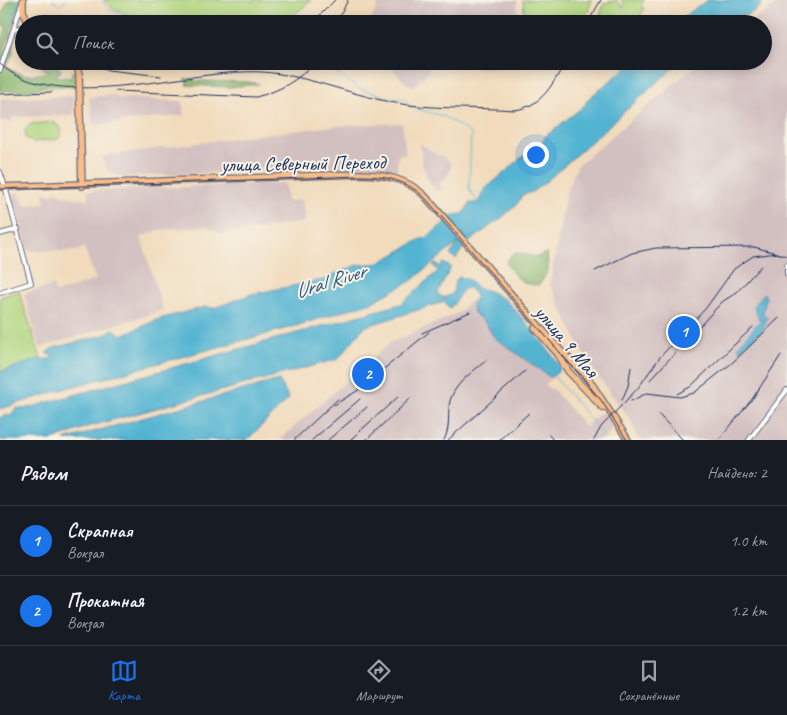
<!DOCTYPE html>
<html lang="ru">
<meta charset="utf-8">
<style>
:root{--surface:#171b24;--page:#242831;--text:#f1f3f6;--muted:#9ea1a6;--line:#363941;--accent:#1a73e8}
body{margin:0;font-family:Caveat,sans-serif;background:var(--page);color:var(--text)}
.you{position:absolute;left:535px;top:154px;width:18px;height:18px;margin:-12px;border:4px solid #fff;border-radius:50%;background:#1a73e8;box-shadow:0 0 0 8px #1a73e833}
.badge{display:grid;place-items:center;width:32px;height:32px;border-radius:50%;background:var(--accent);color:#fff;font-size:16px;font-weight:700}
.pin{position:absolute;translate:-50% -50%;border:2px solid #fff;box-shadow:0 1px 5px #0006}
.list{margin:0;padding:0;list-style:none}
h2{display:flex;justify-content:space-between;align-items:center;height:65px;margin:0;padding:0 20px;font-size:21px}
h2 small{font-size:16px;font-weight:400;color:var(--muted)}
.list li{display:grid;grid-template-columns:32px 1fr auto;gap:15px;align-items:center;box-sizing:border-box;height:70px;padding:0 20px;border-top:1px solid var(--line)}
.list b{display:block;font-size:19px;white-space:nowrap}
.list p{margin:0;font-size:16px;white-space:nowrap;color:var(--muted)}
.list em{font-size:16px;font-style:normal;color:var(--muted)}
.icon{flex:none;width:28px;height:28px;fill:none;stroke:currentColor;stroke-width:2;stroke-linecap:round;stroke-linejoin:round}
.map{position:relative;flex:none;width:787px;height:440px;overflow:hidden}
.search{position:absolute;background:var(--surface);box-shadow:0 2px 12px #0003;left:15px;right:15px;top:15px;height:55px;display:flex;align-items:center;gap:12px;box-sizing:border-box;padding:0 18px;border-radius:28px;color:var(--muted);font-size:19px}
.sheet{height:205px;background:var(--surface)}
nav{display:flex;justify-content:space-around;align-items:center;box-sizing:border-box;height:70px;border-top:1px solid var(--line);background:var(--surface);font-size:14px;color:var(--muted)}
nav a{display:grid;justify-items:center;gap:2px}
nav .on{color:var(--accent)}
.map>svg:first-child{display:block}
.industrial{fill:#d2bfc0}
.green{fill:#b1d67f;stroke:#66826e}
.forest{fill:#8cb76e;stroke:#547366}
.water{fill:#53b4d2;stroke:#377298}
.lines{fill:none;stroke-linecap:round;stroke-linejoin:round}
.stream{stroke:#53b4d2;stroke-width:1}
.minor-casing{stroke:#666b7f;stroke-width:6}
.major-casing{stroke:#666b7f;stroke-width:8}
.minor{stroke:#fff;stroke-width:4}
.major{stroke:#f8bd89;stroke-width:5.5}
.tram{stroke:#1b2f5e;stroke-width:1}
.rail{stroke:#1b2f5e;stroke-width:1}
.major-bridge-casing{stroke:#666b7f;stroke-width:8;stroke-linecap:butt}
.major-bridge{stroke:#f8bd89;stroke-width:5.5}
.labels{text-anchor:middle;stroke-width:4;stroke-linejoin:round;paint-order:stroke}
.street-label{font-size:20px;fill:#1b2f5e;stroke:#f7f3e8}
.water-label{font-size:21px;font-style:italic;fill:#2c5781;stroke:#f7f3e8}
</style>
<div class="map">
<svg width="787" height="440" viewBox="0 0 787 440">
<rect width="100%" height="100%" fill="#f7f3e8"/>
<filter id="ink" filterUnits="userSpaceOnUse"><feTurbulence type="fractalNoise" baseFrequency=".02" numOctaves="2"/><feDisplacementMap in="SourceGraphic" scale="10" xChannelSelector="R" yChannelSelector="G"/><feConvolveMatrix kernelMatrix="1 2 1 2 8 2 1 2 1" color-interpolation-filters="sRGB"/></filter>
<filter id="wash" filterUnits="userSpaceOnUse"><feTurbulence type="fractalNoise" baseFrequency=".0096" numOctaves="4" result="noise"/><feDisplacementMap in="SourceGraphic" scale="20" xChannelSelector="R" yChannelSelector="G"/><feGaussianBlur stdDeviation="1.12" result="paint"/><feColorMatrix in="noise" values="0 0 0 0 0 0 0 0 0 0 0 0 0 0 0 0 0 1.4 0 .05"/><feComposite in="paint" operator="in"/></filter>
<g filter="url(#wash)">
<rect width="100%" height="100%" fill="#f1dbbc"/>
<!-- industrial -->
<g class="industrial">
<path d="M381,0H517L518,24H369Z"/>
<path d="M784,0H787V440H639L631,421L587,361L550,284L566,192L578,165L701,61H763V24H747Z"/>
<path d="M387,61H521V68L429,67V71L414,86L405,83Z"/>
<path d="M113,95L118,98L182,101L184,115L93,125L89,97Z"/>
<path d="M74,96V115L12,117V121H0V99Z"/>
<path d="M402,123L406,154L398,155L397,171L393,172L381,168H355L350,171L338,172L336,166L122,177L109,172L102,159L103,156L257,135L335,126Z"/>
<path d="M420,143L439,156L441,155L452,165L449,174L439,184L442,188L437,192L429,181L422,164Z"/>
<path d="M285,183L287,201L302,200L305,222L221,234L207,226L159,230L141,237L163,310L40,348L24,294L53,285L56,293L96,280L84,247L76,251H28L11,193H19L25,206L45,203L44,192L52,195L55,191L66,196L89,201L88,191Z"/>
<path d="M504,295L563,367L545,385L549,389H553L585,427L603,411L613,427L603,440H279L390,343L458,313L473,298L486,311Z"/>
</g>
<!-- green -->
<g class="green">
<path d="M104,0H311L284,24H157L113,9Z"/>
<path d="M523,0H592L583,24H531L528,16L524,12Z"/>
<path d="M617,0L623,9L624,3L621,0H644L641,5L644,9L641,13L642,24H609L599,20L604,3Z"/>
<path d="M53,122L61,128V136L58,139L33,142L26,138L25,130L31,124Z"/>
<path d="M19,291L41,359L0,372V297Z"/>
</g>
<!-- forest -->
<g class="forest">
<path d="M9,0H21L0,64C0,50 4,38 6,25L0,26V17Z"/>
<path d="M13,44V54L6,66C20,77 34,77 49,71L42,68L58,65L61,72L54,76L71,78L72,72L75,71L77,87L45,86L32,90L0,91C0,75 1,56 13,44Z"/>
<path d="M195,78L192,81L249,82L259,84L230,87L186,85L187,81L184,79Z"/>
<path d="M517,253L537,257L547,253L548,270L540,284C524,288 514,276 506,262L512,254Z"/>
</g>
<!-- water -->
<g class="water">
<path d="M707,0H762C760,16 739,13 729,24H674Z"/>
<path d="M630,61H681L548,180L532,192L522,195L518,203L504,216L465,245L456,259L450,255L459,242L411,281L372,302L296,326L67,388L0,409V372L39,359H51L53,356L48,355L47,352L53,348L105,335L113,329L122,335L159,319L205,307L214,308L252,294L328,279L334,274L358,265L379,263L419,240L428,237L453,215L463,214L470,203H478L483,191L535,146L541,145L546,136L585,105L588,99L627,67Z"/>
<path d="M443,263L451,267L438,292V295L444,297L443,302L364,327L338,359L87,427L52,440H0V417L10,415L17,408L24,409L401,304L438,271L433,265L437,264L441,267Z"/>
<path d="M459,277L470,280L479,289C506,289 538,339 555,359L560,367L557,373L550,377L494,337L486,324L473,312L472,305L476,296L470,288H465C458,293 457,304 449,308L445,302V297L453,294L455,281Z"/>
<path d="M764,293L766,298L763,313L767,318L763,329L740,350L738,346L760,321L754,306Z"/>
<path d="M279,380L289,399L247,440H64Z"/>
</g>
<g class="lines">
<!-- stream -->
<g class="stream">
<path d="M52,0L60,6L66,0"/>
<path d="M102,0L109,10L146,24"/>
<path d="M0,24L6,20L16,0"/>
<path d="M10,25L18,4L16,1"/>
<path d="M320,61L358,88L391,98L405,99L410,107L443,116L471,133L469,189L478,203"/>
<path d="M553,375L608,440"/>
</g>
</g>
</g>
<g filter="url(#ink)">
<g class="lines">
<!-- minor casing -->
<g class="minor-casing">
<g id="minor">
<path d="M14,29L24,27"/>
<path d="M0,70L22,3"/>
<path d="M0,172L5,187"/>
<path d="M0,234L18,229"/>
<path d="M787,265V274"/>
<path d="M0,293L31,283L6,190"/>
<path d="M749,440L787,390"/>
</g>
</g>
<!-- major casing -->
<g class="major-casing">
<g id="major">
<path d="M23,0V11L29,24"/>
<path d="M75,61L79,74"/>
<path d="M80,111L82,186"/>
<path d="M0,187L361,174C385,175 405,178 424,195L561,351L586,375L628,440"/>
<path d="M535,328L558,354L568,371L603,408"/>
</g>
</g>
<!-- minor -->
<use href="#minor" class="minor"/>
<!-- major -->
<use href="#major" class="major"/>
<!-- tram -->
<path class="tram" d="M0,189L360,176C386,176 407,180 426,199L577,372L601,400L627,440"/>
<!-- rail -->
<g class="rail">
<path d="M311,24L335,0"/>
<path d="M336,24L348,0"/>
<path d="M587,24L601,0"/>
<path d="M87,61L108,70L161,76"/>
<path d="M0,64C55,115 191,68 262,72C301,74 350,94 390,102C430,110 474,107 515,110C543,106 553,83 566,61"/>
<path d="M242,68L265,61"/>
<path d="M115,91L256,97C280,91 299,80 316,61"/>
<path d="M0,94L52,92"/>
<path d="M595,271L632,253L656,248L754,247L787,256"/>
<path d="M422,333L470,312"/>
<path d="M650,380L722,302L737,292L761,266"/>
<path d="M677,394L690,387L753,327"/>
<path d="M622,400L628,386L631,367"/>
<path d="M631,401L647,393L680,397L694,393L732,363L779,318"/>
<path d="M334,405L357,391L429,332"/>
<path d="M659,415L683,440"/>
<path d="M549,435L553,440"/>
<path d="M294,440L338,399"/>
<path d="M312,440L360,399"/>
<path d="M328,440L367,407"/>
<path d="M350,440L399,396"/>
<path d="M366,440L412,397"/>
<path d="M444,440C450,429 448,418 449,406C452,384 473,372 488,359"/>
<path d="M448,440L525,371"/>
<path d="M499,440L529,413"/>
<path d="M594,440L601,427L638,388L660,357L706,308L734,269L753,256L777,253"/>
<path d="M719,440L753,398L781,355"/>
</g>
<!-- major-bridge casing -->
<g class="major-bridge-casing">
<path id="major-bridge" d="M79,74L80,111"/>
</g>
<!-- major-bridge -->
<use href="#major-bridge" class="major-bridge"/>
</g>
</g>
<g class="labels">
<!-- street labels -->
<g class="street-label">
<text transform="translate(303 163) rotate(-1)" y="7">улица Северный Переход</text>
<text transform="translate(567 341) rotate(50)" y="7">улица 9 Мая</text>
</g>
<!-- water labels -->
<g class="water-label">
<text transform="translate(330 281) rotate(-17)" y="7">Ural River</text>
</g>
</g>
</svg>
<div class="you"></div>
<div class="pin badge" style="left:684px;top:332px">1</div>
<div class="pin badge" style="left:368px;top:374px">2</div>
<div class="search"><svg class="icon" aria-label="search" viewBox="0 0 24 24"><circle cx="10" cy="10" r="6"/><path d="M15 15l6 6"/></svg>Поиск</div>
</div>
<section class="sheet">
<h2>Рядом<small>Найдено: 2</small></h2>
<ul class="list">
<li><span class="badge">1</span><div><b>Скрапная</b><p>Вокзал</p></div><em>1.0 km</em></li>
<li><span class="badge">2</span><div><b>Прокатная</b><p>Вокзал</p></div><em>1.2 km</em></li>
</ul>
</section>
<nav>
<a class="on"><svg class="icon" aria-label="map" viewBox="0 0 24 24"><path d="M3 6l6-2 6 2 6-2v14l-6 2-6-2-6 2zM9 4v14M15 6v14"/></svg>Карта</a>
<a><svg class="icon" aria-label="directions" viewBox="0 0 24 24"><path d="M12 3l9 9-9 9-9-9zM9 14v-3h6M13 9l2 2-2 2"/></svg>Маршрут</a>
<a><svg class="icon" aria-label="saved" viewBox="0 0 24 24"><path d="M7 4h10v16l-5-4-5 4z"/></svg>Сохранённые</a>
</nav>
